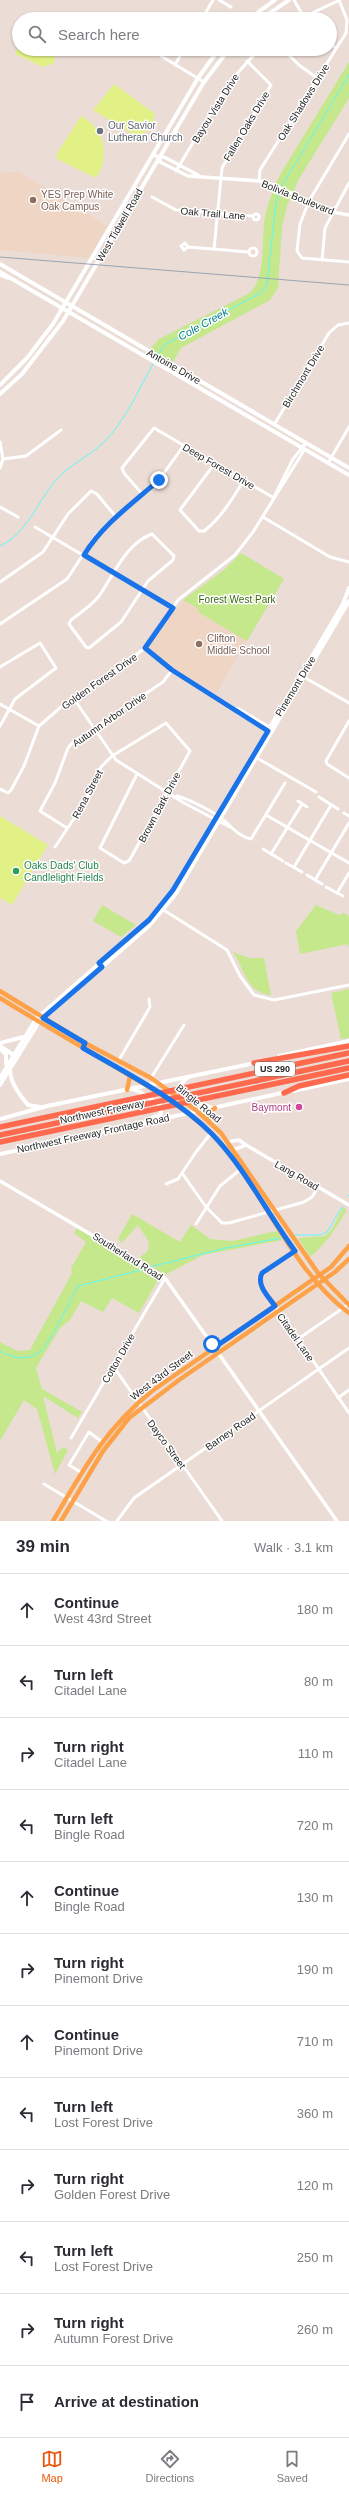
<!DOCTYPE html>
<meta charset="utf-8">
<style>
:root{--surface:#fff;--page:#f7f7f7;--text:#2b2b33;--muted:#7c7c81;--line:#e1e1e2;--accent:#ea580c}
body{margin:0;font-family:Helvetica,sans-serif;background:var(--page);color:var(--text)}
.stop{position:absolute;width:12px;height:12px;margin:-9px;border:3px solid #1a73e8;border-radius:50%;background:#fff}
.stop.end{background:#1a73e8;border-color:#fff;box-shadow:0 1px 4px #0008}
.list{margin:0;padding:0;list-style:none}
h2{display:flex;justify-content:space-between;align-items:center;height:52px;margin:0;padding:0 16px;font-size:17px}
h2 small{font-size:13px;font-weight:400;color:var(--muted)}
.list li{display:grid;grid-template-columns:26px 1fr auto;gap:12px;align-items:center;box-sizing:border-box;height:72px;padding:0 16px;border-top:1px solid var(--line)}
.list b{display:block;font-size:15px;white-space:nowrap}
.list p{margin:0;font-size:13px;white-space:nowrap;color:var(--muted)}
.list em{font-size:13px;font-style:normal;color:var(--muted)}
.icon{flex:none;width:22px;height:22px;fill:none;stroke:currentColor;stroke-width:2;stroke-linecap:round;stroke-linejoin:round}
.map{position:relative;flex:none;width:349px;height:1521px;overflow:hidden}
.search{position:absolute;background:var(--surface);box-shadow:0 1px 3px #0004;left:12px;right:12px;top:12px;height:44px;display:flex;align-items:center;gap:10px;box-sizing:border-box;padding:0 14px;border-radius:22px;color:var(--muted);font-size:15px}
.sheet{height:916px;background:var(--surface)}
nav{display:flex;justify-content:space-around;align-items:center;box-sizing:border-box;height:56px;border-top:1px solid var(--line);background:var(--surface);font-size:11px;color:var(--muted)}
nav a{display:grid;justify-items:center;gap:2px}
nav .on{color:var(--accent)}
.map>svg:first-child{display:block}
.education{fill:#efd5c3}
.green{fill:#c5e88c}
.pitch{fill:#e1f186}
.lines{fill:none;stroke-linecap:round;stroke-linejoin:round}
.stream{stroke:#5df9f7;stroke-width:1}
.minor{stroke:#fff;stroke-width:3}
.tertiary{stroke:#fff;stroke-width:3.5}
.secondary{stroke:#fff;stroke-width:4}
.primary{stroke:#fda249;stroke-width:4.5}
.motorway{stroke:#ff694d;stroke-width:5.5}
.rail{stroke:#99a4b3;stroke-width:1}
.route{stroke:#1a73e8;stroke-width:5}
.worship-dot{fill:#6b7280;stroke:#fff;stroke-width:1.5}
.education-dot{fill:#8d6e63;stroke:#fff;stroke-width:1.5}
.leisure-dot{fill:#2e9e5b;stroke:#fff;stroke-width:1.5}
.hotel-dot{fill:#d1479c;stroke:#fff;stroke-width:1.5}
.labels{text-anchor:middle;stroke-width:3;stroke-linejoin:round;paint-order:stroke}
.shield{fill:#fff;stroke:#676767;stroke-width:1}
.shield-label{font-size:9px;font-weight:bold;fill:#262626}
.street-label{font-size:10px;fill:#262626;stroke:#fff}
.worship-label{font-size:10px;fill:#5b616d;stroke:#fff;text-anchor:start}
.education-label{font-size:10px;fill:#785e54;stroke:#fff;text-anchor:start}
.park-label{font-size:10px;fill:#3b6712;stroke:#fff}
.leisure-label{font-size:10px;fill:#27864d;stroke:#fff;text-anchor:start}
.hotel-label{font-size:10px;fill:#b23c85;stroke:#fff;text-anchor:end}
.water-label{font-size:11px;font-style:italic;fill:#04808a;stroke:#fff}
</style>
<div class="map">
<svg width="349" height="1521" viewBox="0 0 349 1521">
<rect width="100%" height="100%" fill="#ebdcd6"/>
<!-- education -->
<g class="education">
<path d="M2,172H19L107,226L89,258L0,250V175Z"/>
<path d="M183,600L200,609L198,612L247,641L216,693L176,669L149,647Z"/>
</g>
<!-- green -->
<g class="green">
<path d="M349,62V98L299,179L287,206L282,227L278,288L270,300L181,348L173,362L150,349L159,339L248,294C267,280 261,239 265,217C268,202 274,187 281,173Z"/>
<path d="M241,553L284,579L247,641L198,612L199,609L183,600L225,569Z"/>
<path d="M102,905L136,925L121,937L93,921Z"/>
<path d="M316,905L339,915L344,913L349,916V948L348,944L300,954L296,931Z"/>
<path d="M233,952L249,958H264L271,995C245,992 245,969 233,952Z"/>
<path d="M349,989V1038L341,1039L331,993Z"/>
<path d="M343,1207L347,1210C336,1228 327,1243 310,1257L298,1238L325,1236L332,1229Z"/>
<path d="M132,1214L180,1242L191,1225L210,1239L232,1241L277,1231L282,1240L203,1255L165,1275L139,1258L148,1251L149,1242L138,1225L122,1243L118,1239Z"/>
<path d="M77,1228L159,1278L139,1313L112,1298L103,1312L81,1301L70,1320L60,1328L36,1368L42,1389L82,1412L78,1418L43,1396L57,1453L63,1447L68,1450L55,1474L37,1409L24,1400L0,1441V1342L17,1351L30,1350L72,1273L71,1268L86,1242L74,1233Z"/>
</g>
<!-- pitch -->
<g class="pitch">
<path d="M19,44V49H55L54,63L43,67L15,54Z"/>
<path d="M114,84L155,114L151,127L141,136L134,135L93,110Z"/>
<path d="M81,116C104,128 111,156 96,178L57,159L56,155Z"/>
<path d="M0,816L48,845L12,905L0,898Z"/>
</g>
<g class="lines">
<!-- stream -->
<g class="stream">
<path d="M281,187L349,75"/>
<path d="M158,354L166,344L262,292L267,284L276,202L280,190"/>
<path d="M0,546C26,535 38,501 56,480C69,465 90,456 104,442C126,420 139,389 154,362"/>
<path d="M348,1196L349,1195"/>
<path d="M294,1235H320L327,1232L342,1207"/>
<path d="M150,1267L226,1248L281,1238"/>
<path d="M0,1351C12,1359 29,1361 41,1351C50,1343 71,1299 78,1286L145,1269"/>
</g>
<!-- minor -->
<g class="minor">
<path d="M219,0L231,7"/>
<path d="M294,0L305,19"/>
<path d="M202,19L213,0"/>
<path d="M299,19L340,0"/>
<path d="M330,44L336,48"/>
<path d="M283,49L299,65L317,78"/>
<path d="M161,56L204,82"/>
<path d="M175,65L184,49"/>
<path d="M349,134L309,201L300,224L297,251L302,258L349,262"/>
<path d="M176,171L228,84L259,49"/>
<path d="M259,181L260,170L346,33L347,20L339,0"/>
<path d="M152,197L176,210L253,216"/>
<circle cx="256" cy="217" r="3"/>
<path d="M188,247L184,250L181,246L185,243L188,247L249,252"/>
<circle cx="253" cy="252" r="4"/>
<path d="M214,249L222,168L271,85L247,61"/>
<path d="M322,260L325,228L349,183"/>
<path d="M274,425L329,333L338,325L349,323"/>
<path d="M0,442L3,459L0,468"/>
<path d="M3,459L26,456L61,430"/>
<path d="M215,463L180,510L199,531H204C221,518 233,498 244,480"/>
<path d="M328,463L349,427"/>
<path d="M143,495L124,473L122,468L154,428L274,498"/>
<path d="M274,497L293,459L306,443"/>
<path d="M0,507L18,517"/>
<path d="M263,517L330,557L349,562"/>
<path d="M35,527L173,608"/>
<path d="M152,534L174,556L173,560L148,581L121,622L89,648L86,647L69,624L71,620C80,613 91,606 99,596C114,575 125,544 152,534Z"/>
<path d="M0,582L43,552L68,514L91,491L97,494L116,517"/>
<path d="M0,624L67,579L94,538L108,523L159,480L184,445"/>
<path d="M145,648L172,670L234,708L239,709L271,728"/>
<path d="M0,667L40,643L56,668L15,699L0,726"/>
<path d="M302,676L349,703"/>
<path d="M74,699L116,760L184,803L230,827"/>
<path d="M0,704L39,726"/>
<path d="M234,708L237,713L268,731"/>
<path d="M349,721L326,761L327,764L349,778"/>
<path d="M257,758L316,792"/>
<path d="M0,789L8,793L11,790L24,766L39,726L61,707L95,686L145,648L178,600L235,555L253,532L303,452V448"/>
<path d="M177,796C193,801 215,812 227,823C234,830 241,837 251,839L285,783"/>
<path d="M319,797L338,809"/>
<path d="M298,801L307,807"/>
<path d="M344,813L349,816"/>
<path d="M266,815L349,863"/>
<path d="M67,828L40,811L55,783L68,748L72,743L163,682L172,670"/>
<path d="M55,847L81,808L101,767L112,756L166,723L190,751L129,861L124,863L100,848L137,774"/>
<path d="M263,849L283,861"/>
<path d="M271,854L302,804"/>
<path d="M286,863L302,872"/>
<path d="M294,867L331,805"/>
<path d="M307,875L322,884"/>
<path d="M315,880L349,823"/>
<path d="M326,887L343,896"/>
<path d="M337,893L349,873"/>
<path d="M162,909L227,950L240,976L254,995L274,1000L349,985"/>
<path d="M119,1060L150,1007L149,999"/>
<path d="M151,1078L184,1025"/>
<path d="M182,1173L206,1207L222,1223H229L304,1202L312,1197L318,1187"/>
<path d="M166,1184L178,1179L196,1152L211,1133"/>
<path d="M196,1224L220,1186L241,1169"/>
<path d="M294,1251L262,1273L259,1278L260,1284L349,1413"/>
<path d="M298,1339L349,1304"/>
<path d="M113,1366L222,1521"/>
<path d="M338,1398L349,1390"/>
<path d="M71,1438L165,1278"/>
<path d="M82,1473L69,1465L89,1432L102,1442"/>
<path d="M44,1484L106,1521"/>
<path d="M117,1521L134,1498L349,1348"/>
</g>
<!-- tertiary -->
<g class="tertiary">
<path d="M153,154L159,158L160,162L188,176L259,181L274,185L332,212L349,215"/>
<path d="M159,158L164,157L198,175"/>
<path d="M0,275L8,278"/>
<path d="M227,1142L239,1140L246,1145"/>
<path d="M233,1150L246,1145L349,1205"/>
<path d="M0,1181L165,1278L337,1521"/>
</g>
<!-- secondary -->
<g class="secondary">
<path d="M249,19L275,0"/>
<path d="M261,19L289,0"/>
<path d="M0,264L349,468"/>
<path d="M0,272L349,475"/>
<path d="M0,385L27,358L53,324L198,78L219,49"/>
<path d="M0,394L22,374L63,321L204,82L229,49"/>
<path d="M0,1043L23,1037"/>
<path d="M0,1046L15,1056"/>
<path d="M0,1049L6,1054V1064"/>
<path d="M279,1056L349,1041"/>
<path d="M10,1069C10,1083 20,1095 28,1105L40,1107"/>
<path d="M0,1078L36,1019L149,920L172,893L343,604L349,588"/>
<path d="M187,1078L181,1084V1090L194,1100L210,1107"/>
<path d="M0,1085L39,1022L149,926L175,895L349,601"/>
<path d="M132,1089L140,1092L160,1105L161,1114L152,1118"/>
<path d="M293,1091L349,1079"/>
<path d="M0,1119L47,1106L255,1063"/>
<path d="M0,1154L286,1092"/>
</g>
<!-- primary -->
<g class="primary">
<path d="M0,991L85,1043L151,1078L197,1111L221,1133L318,1273L349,1305"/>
<path d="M0,998C36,1020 73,1042 109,1063C144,1084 182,1105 211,1133C263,1185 289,1269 349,1313"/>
<path d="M127,1090L130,1076"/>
<path d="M209,1122V1113L215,1108"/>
<path d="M53,1521C83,1470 105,1429 152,1391L331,1267L349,1246"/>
<path d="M61,1521L103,1451L129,1418L179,1380L335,1272L349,1259"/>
</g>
<!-- motorway -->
<g class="motorway">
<path d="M254,1063L349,1046"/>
<path d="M284,1093L299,1086L349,1075"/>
<path d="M0,1127L349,1053"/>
<path d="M0,1135L349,1061"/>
<path d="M0,1142L349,1068"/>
</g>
<!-- rail -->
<path class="rail" d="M0,257L349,285"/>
</g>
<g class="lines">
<!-- route -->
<path class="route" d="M159,480C132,504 103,524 84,555L173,608L145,648L172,670L268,731L173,890L149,920L99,963L102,967L43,1018L85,1043L83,1048C126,1073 176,1098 212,1134C245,1168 267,1213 295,1251L262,1273C256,1285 268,1296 275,1306L215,1347L212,1344"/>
</g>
<!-- markers -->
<circle class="worship-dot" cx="100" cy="131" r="4"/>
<g class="education-dot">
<circle cx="33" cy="200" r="4"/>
<circle cx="199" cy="644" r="4"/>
</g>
<circle class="leisure-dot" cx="16" cy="871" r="4"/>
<circle class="hotel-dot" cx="299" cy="1107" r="4"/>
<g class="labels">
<!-- shield labels -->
<rect class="shield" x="255" y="1062" width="40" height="14" rx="3"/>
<g class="shield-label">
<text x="275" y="1072">US 290</text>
</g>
<!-- street labels -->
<g class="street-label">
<text transform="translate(303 102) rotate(-58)" y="4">Oak Shadows Drive</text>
<text transform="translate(215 108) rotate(-58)" y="4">Bayou Vista Drive</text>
<text transform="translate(246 126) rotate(-59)" y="4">Fallen Oaks Drive</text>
<text transform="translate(298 197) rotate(22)" y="4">Bolivia Boulevard</text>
<text transform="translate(213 213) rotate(5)" y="4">Oak Trail Lane</text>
<text transform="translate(119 225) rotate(-60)" y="4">West Tidwell Road</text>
<text transform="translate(174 366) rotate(30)" y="4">Antoine Drive</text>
<text transform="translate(303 376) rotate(-59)" y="4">Birchmont Drive</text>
<text transform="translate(219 466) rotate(30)" y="4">Deep Forest Drive</text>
<text transform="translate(99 681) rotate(-35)" y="4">Golden Forest Drive</text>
<text transform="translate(295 686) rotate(-59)" y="4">Pinemont Drive</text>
<text transform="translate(109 719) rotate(-35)" y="4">Autumn Arbor Drive</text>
<text transform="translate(87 794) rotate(-62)" y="4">Rena Street</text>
<text transform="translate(159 807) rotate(-62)" y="4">Brown Bark Drive</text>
<text transform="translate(199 1103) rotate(39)" y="4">Bingle Road</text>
<text transform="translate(102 1111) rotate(-12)" y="4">Northwest Freeway</text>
<text transform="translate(93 1133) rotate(-12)" y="4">Northwest Freeway Frontage Road</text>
<text transform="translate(297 1175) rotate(30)" y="4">Lang Road</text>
<text transform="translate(128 1256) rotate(32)" y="4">Southerland Road</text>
<text transform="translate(296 1337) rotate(55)" y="4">Citadel Lane</text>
<text transform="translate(118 1358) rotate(-60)" y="4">Cotton Drive</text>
<text transform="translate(161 1375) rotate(-37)" y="4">West 43rd Street</text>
<text transform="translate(230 1431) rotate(-35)" y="4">Barney Road</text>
<text transform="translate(167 1444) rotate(54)" y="4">Dayco Street</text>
</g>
<!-- worship labels -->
<g class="worship-label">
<text x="108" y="129">Our Savior<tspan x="108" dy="12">Lutheran Church</tspan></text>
</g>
<!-- education labels -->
<g class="education-label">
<text x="41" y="198">YES Prep White<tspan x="41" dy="12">Oak Campus</tspan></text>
<text x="207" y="642">Clifton<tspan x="207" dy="12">Middle School</tspan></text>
</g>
<!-- park labels -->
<g class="park-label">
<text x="237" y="603">Forest West Park</text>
</g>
<!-- leisure labels -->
<g class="leisure-label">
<text x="24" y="869">Oaks Dads' Club<tspan x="24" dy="12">Candlelight Fields</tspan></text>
</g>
<!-- hotel labels -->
<g class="hotel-label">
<text x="291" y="1111">Baymont</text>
</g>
<!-- water labels -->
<g class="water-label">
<text transform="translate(203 324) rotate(-29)" y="4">Cole Creek</text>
</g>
</g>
</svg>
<div class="stop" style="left:212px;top:1344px"></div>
<div class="stop end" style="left:159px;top:480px"></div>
<div class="search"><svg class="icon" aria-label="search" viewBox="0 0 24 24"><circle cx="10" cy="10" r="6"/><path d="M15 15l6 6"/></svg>Search here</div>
</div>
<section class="sheet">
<h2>39 min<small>Walk · 3.1 km</small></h2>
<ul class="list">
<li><svg class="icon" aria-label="ahead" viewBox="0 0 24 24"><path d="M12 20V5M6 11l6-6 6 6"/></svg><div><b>Continue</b><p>West 43rd Street</p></div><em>180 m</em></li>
<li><svg class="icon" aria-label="left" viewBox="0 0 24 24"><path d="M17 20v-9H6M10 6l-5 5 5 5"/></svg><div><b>Turn left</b><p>Citadel Lane</p></div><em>80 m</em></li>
<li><svg class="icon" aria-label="right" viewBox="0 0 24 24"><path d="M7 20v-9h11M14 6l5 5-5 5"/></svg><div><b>Turn right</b><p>Citadel Lane</p></div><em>110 m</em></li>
<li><svg class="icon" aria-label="left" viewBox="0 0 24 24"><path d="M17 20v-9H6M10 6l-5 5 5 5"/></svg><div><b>Turn left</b><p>Bingle Road</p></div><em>720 m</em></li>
<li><svg class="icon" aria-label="ahead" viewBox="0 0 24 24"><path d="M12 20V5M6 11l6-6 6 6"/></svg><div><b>Continue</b><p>Bingle Road</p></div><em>130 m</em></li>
<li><svg class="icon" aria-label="right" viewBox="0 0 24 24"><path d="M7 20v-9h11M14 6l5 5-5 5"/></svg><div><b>Turn right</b><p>Pinemont Drive</p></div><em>190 m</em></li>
<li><svg class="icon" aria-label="ahead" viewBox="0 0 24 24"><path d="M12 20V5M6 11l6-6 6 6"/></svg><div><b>Continue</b><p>Pinemont Drive</p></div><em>710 m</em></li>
<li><svg class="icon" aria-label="left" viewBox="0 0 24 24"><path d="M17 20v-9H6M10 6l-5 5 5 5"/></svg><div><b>Turn left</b><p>Lost Forest Drive</p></div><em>360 m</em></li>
<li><svg class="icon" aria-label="right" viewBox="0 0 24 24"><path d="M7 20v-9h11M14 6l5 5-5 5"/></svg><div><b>Turn right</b><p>Golden Forest Drive</p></div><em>120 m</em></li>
<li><svg class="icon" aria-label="left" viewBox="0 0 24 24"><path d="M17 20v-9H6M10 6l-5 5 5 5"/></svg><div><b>Turn left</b><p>Lost Forest Drive</p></div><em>250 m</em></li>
<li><svg class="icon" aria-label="right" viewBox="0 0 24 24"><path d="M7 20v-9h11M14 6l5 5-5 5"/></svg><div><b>Turn right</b><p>Autumn Forest Drive</p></div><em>260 m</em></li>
<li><svg class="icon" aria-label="arrive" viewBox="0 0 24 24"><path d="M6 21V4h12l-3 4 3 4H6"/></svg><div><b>Arrive at destination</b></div></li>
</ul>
</section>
<nav>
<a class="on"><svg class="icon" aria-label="map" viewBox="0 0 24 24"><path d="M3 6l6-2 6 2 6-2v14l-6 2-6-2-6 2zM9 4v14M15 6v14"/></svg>Map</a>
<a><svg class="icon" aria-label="directions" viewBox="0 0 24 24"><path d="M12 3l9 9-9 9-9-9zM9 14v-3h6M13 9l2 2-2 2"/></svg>Directions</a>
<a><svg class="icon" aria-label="saved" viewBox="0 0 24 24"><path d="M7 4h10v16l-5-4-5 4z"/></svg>Saved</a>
</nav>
